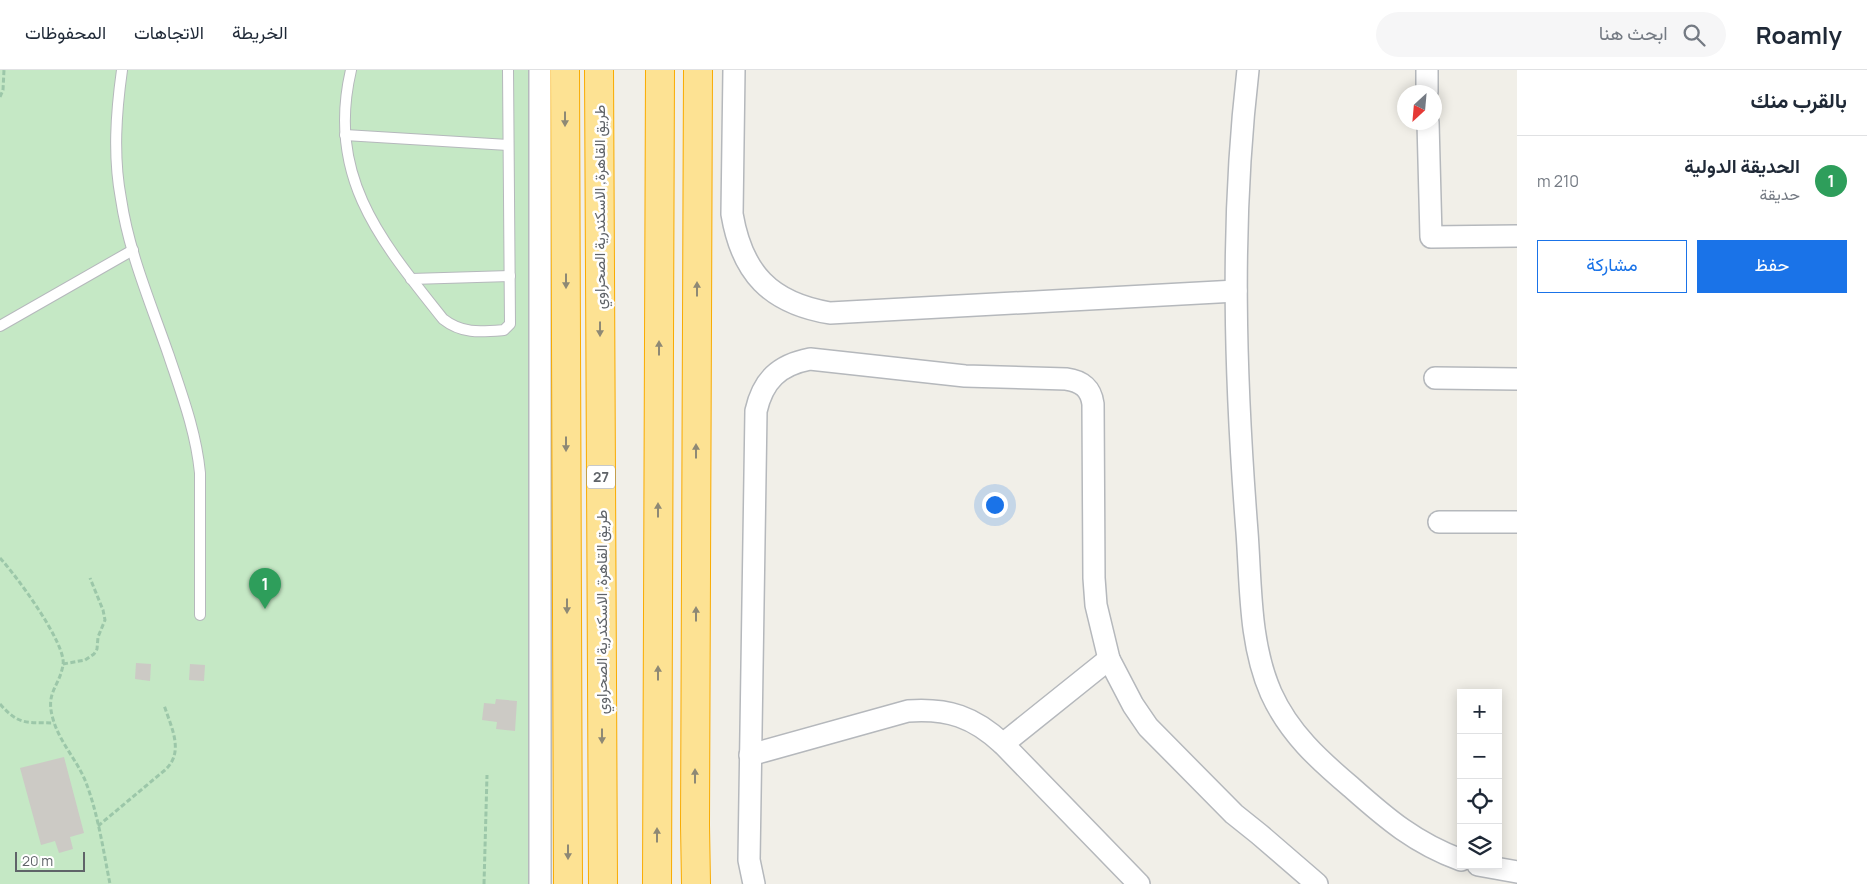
<!DOCTYPE html>
<html lang="ar">
<meta charset="utf-8">
<style>
:root{--surface:#fff;--page:#f6f6f7;--text:#1f2937;--muted:#747a83;--line:#e0e1e3;--accent:#1a73e8}
body{margin:0;font-family:Manrope,Vazirmatn,sans-serif;background:var(--page);color:var(--text);direction:rtl}
.controls{position:absolute;right:15px;bottom:15px;display:grid;overflow:hidden;border-radius:0px;box-shadow:0 2px 12px #0003}
.controls button{width:45px;height:45px;display:grid;place-items:center;padding:0;border:0;border-bottom:1px solid var(--line);background:var(--surface);color:var(--text);font:25px sans-serif}
.compass{position:absolute;left:1397px;top:15px;width:45px;height:45px;border-radius:50%;background:var(--surface);box-shadow:0 2px 12px #0003;rotate:206deg}
.scale{position:absolute;left:15px;bottom:12px;width:70px;box-sizing:border-box;padding-left:5px;border:2px solid #5f6368;border-top:0;font-size:14px;line-height:18px;white-space:nowrap;color:#5f6368;-webkit-text-stroke:4px #fff;paint-order:stroke}
.you{position:absolute;left:994px;top:434px;width:18px;height:18px;margin:-12px;border:4px solid #fff;border-radius:50%;background:#1a73e8;box-shadow:0 0 0 8px #1a73e833}
.badge{display:grid;place-items:center;width:32px;height:32px;border-radius:50%;background:var(--accent);color:#fff;font-size:16px;font-weight:700}
.pin{position:absolute;translate:-50% -41px;filter:drop-shadow(0 1px 2px #0008)}
.pin::after{content:'';position:absolute;top:26px;width:18px;height:15px;background:inherit;clip-path:polygon(0 0,100% 0,50% 100%)}
.list{margin:0;padding:0;list-style:none}
h2{display:flex;justify-content:space-between;align-items:center;height:65px;margin:0;padding:0 20px;font-size:21px}
h2 small{font-size:16px;font-weight:400;color:var(--muted)}
.list li{display:grid;grid-template-columns:32px 1fr auto;gap:15px;align-items:center;box-sizing:border-box;height:90px;padding:0 20px;border-top:1px solid var(--line)}
.list b{display:block;font-size:19px;white-space:nowrap}
.list p{margin:0;font-size:16px;white-space:nowrap;color:var(--muted)}
.list em{font-size:16px;font-style:normal;color:var(--muted)}
.actions{display:flex;gap:10px;padding:15px 20px}
.actions a{flex:1;padding:11px 0;border:1px solid var(--accent);border-radius:0px;text-align:center;font-size:18px;color:var(--accent)}
.actions .main{background:var(--accent);color:#fff}
.icon{flex:none;width:28px;height:28px;fill:none;stroke:currentColor;stroke-width:2;stroke-linecap:round;stroke-linejoin:round}
.map{position:relative;flex:none;width:1517px;height:814px;overflow:hidden;direction:ltr}
header{display:flex;align-items:center;gap:30px;box-sizing:border-box;height:70px;padding:0 25px;background:var(--surface);border-bottom:1px solid var(--line)}
header strong{font-size:24px}
nav{display:flex;gap:28px;margin-inline-start:auto;font-size:18px}
.search{width:350px;height:45px;background:var(--page);display:flex;align-items:center;gap:12px;box-sizing:border-box;padding:0 18px;border-radius:28px;color:var(--muted);font-size:19px}
main{display:flex}
aside{flex:1;background:var(--surface)}
.map>svg:first-child{display:block}
.green{fill:#c5e8c5}
.building{fill:#cccac5}
.lines{fill:none;stroke-linecap:round;stroke-linejoin:round}
.lane-casing{stroke:#b5b8bc;stroke-width:12}
.street-casing{stroke:#b5b8bc;stroke-width:24}
.highway-casing{stroke:#f9ab00;stroke-width:30}
.path{stroke:#9cc7a9;stroke-width:3;stroke-dasharray:5 2.5;stroke-linecap:butt}
.lane{stroke:#fff;stroke-width:10}
.street{stroke:#fff;stroke-width:21}
.highway{stroke:#fde293;stroke-width:28}
.oneway{fill:#8e8975}
.labels{text-anchor:middle;stroke-width:5;stroke-linejoin:round;paint-order:stroke}
.shield{fill:#fff;stroke:#8f9295;stroke-width:1}
.shield-label{font-size:14px;font-weight:bold;fill:#5f6368}
.street-label{font-size:15px;fill:#5f6368;stroke:#fff}
</style>
<header>
<strong>Roamly</strong>
<div class="search"><svg class="icon" aria-label="search" viewBox="0 0 24 24"><circle cx="10" cy="10" r="6"/><path d="M15 15l6 6"/></svg>ابحث هنا</div>
<nav><a>الخريطة</a><a>الاتجاهات</a><a>المحفوظات</a></nav>
</header>
<main>
<aside>
<h2>بالقرب منك<small></small></h2>
<ul class="list">
<li><span class="badge" style="background:#2e9e5b">1</span><div><b>الحديقة الدولية</b><p>حديقة</p></div><em>210 m</em></li>
</ul>
<div class="actions"><a class="main">حفظ</a><a>مشاركة</a></div>
</aside>
<div class="map">
<svg width="1517" height="814" viewBox="0 0 1517 814">
<rect width="100%" height="100%" fill="#f1efe8"/>
<!-- green -->
<path class="green" d="M0,0H528L530,263L529,814H0Z"/>
<!-- building -->
<g class="building">
<path d="M136,593L151,594L150,611L135,609Z"/>
<path d="M190,594L205,595L204,611L189,610Z"/>
<path d="M496,629L517,631L515,661L496,659L497,652L482,650L484,633L495,634Z"/>
<path d="M64,687L84,763L70,767L73,779L59,783L55,771L41,775L20,698Z"/>
</g>
<g class="lines">
<!-- lane casing -->
<g class="lane-casing">
<g id="lane">
<path d="M122,0C116,43 113,86 121,129C129,183 151,234 169,286C182,325 196,362 200,403V545"/>
<path d="M351,0C326,107 381,171 443,249C462,264 480,262 504,260L510,254L508,0"/>
<path d="M345,65L508,75"/>
<path d="M411,209L510,206"/>
<path d="M0,256L133,180"/>
</g>
</g>
<!-- street casing -->
<g class="street-casing">
<g id="street">
<path d="M734,0L732,144C742,203 770,233 830,243L1236,221"/>
<path d="M1248,0C1230,154 1235,308 1247,462C1251,515 1249,573 1271,623C1289,663 1319,690 1351,717C1387,749 1415,773 1461,790"/>
<path d="M1427,0V22"/>
<path d="M1428,52L1431,167L1517,166"/>
<path d="M1435,308L1517,309"/>
<path d="M1439,452H1517"/>
<path d="M1003,674L1109,589"/>
<path d="M750,685L908,641C948,638 974,647 1003,674L1139,814"/>
<path d="M1478,795L1517,802"/>
<path d="M540,814V0"/>
<path d="M754,814L749,790L756,341C763,310 779,295 810,289L965,306L1066,309C1082,311 1091,319 1093,334L1094,508L1096,535L1109,589L1133,635L1148,657L1234,744L1259,764L1317,814"/>
</g>
</g>
<!-- highway casing -->
<g class="highway-casing">
<g id="highway">
<path d="M565,0L568,814"/>
<path d="M599,0L603,814"/>
<path d="M657,814L660,0"/>
<path d="M696,814L695,755L698,0"/>
</g>
</g>
<!-- path -->
<g class="path">
<path d="M0,27L3,20L4,0"/>
<path d="M0,488C15,504 67,574 63,595C59,618 45,622 53,649C59,671 76,689 85,710C98,743 103,779 110,814"/>
<path d="M63,594L85,590L94,584L97,579L98,567L105,550L103,540L90,508"/>
<path d="M0,634C19,656 27,652 54,653"/>
<path d="M98,756L165,700C185,682 171,657 164,635"/>
<path d="M484,814L487,705"/>
</g>
<!-- lane -->
<use href="#lane" class="lane"/>
<!-- street -->
<use href="#street" class="street"/>
<!-- highway -->
<use href="#highway" class="highway"/>
</g>
<!-- one-way arrows -->
<defs><path id="oneway-solid" d="M-6-.8H1V-3.2L6.5 0L1 3.2V.8H-6Z" transform="scale(1.25)"/></defs>
<g class="oneway">
<use href="#oneway-solid" transform="translate(565 49) rotate(90)"/>
<use href="#oneway-solid" transform="translate(566 211) rotate(90)"/>
<use href="#oneway-solid" transform="translate(697 219) rotate(-90)"/>
<use href="#oneway-solid" transform="translate(600 259) rotate(90)"/>
<use href="#oneway-solid" transform="translate(659 278) rotate(-90)"/>
<use href="#oneway-solid" transform="translate(566 374) rotate(90)"/>
<use href="#oneway-solid" transform="translate(696 381) rotate(-90)"/>
<use href="#oneway-solid" transform="translate(658 440) rotate(-90)"/>
<use href="#oneway-solid" transform="translate(567 536) rotate(90)"/>
<use href="#oneway-solid" transform="translate(696 544) rotate(-90)"/>
<use href="#oneway-solid" transform="translate(658 603) rotate(-90)"/>
<use href="#oneway-solid" transform="translate(602 666) rotate(90)"/>
<use href="#oneway-solid" transform="translate(695 706) rotate(-90)"/>
<use href="#oneway-solid" transform="translate(657 765) rotate(-90)"/>
<use href="#oneway-solid" transform="translate(568 782) rotate(90)"/>
</g>
<g class="labels">
<!-- shield labels -->
<rect class="shield" x="587" y="395.5" width="28" height="23" rx="4"/>
<g class="shield-label">
<text x="601" y="412">27</text>
</g>
<!-- street labels -->
<g class="street-label">
<text transform="translate(600 137) rotate(-90)" y="5">طريق القاهرة, الاسكندرية الصحراوي</text>
<text transform="translate(602 542) rotate(-90)" y="5">طريق القاهرة, الاسكندرية الصحراوي</text>
</g>
</g>
</svg>
<div class="controls">
<button>+</button>
<button>−</button>
<button><svg class="icon" aria-label="locate" viewBox="0 0 24 24"><circle cx="12" cy="12" r="6"/><path d="M12 2v4M12 18v4M2 12h4M18 12h4"/></svg></button>
<button><svg class="icon" aria-label="layers" viewBox="0 0 24 24"><path d="M12 4l9 5-9 5-9-5zM3 14l9 5 9-5"/></svg></button>
</div>
<svg class="compass" viewBox="-18 -18 36 36"><path d="M0-13l5 13h-10z" fill="#e53935"/><path d="M0 13l5-13h-10z" fill="#747a83"/></svg>
<div class="scale">20 m</div>
<div class="you"></div>
<div class="pin badge" style="left:265px;top:539px;background:#2e9e5b">1</div>
</div>
</main>
